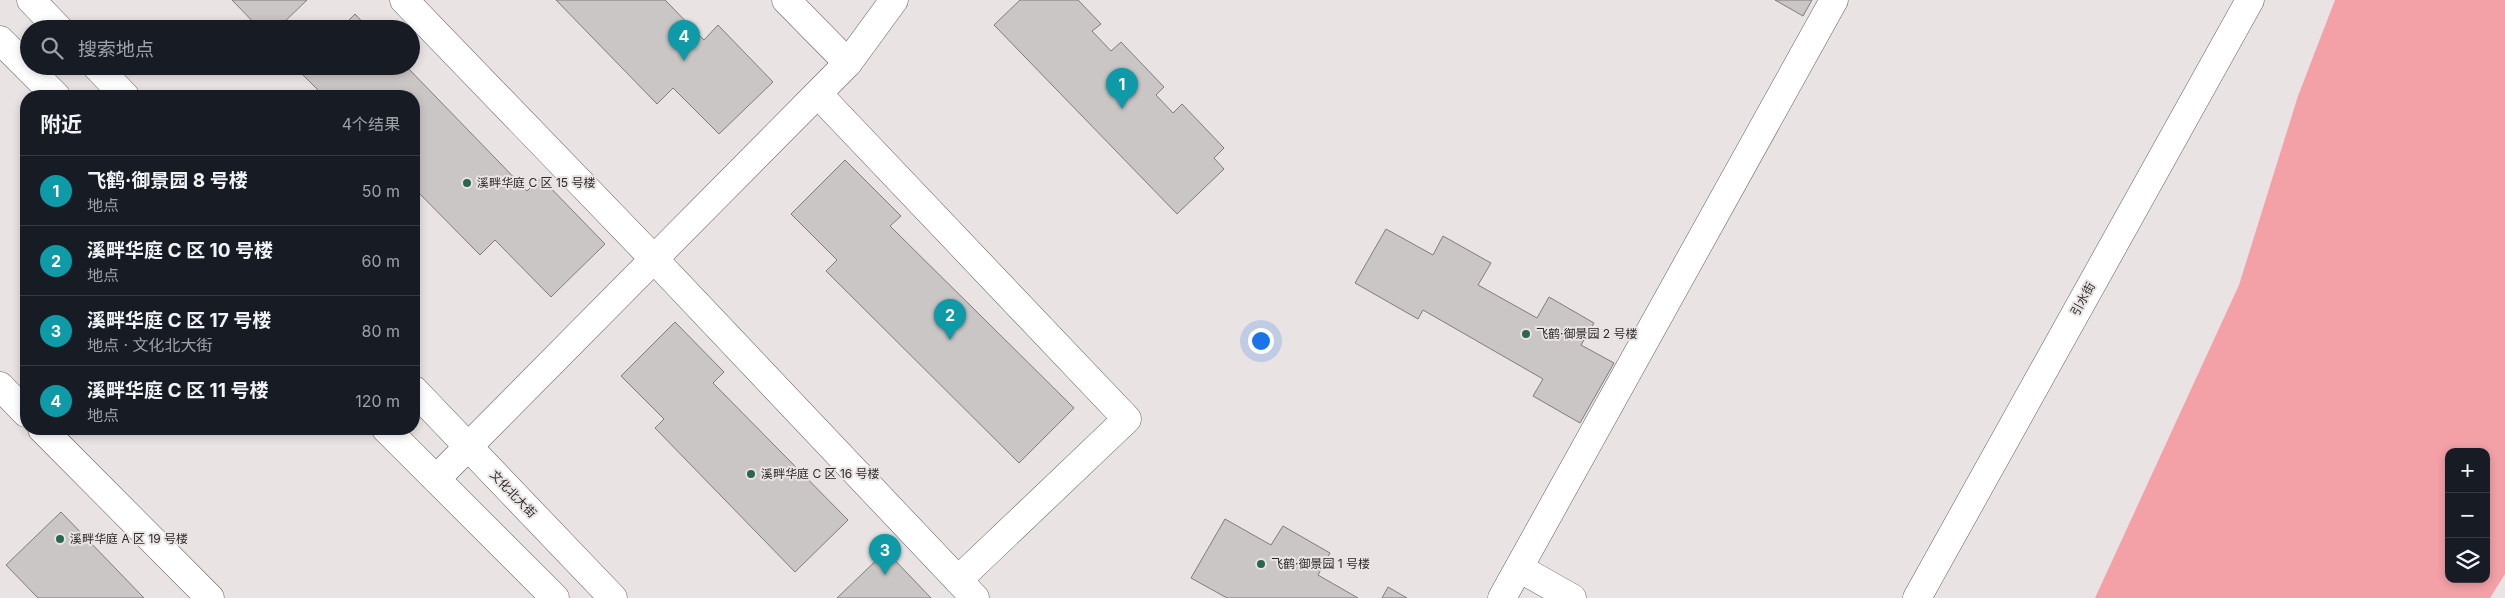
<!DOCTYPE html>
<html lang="zh">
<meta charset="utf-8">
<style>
:root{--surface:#171b24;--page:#242831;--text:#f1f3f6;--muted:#9ea1a6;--line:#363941;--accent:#7c3aed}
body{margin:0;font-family:Inter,"Noto Sans SC",sans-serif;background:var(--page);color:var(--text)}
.controls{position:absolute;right:15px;bottom:15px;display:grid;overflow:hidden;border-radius:10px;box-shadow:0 2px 8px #0003}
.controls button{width:45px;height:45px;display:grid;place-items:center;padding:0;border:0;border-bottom:1px solid var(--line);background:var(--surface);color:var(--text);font:25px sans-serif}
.you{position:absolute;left:1260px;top:340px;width:18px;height:18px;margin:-12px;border:4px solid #fff;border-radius:50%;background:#1a73e8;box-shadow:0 0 0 8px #1a73e833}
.badge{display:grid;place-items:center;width:32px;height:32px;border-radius:50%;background:var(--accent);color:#fff;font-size:16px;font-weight:700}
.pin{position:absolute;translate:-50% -41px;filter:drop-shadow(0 1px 2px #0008)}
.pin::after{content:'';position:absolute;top:26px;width:18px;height:15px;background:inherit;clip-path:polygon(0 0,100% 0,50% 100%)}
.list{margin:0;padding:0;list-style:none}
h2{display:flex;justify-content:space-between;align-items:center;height:65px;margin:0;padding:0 20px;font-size:21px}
h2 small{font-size:16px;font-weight:400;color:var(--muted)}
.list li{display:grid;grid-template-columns:32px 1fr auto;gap:15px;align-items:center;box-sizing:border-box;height:70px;padding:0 20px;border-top:1px solid var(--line)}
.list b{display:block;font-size:19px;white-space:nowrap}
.list p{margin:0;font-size:16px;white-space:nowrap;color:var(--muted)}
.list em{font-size:16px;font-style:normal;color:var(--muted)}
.icon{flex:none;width:28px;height:28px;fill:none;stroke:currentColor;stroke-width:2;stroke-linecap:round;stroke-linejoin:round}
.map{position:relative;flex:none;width:2505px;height:598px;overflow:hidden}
.search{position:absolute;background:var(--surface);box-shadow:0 2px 8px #0003;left:20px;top:20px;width:400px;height:55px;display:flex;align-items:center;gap:12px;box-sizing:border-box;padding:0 18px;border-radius:28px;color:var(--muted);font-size:19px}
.panel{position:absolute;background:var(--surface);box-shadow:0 2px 8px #0003;left:20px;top:90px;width:400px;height:345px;border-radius:20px}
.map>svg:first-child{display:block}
.water{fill:#f3a0a7;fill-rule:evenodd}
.building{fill:#cbc6c6;stroke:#817c7c}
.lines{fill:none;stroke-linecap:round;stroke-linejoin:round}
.street-casing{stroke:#635e5e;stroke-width:29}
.secondary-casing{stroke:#635e5e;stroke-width:29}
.street{stroke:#fff;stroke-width:28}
.secondary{stroke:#fff;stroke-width:28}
.poi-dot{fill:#2c664e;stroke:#e9e3e3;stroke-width:2}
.labels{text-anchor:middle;stroke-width:4;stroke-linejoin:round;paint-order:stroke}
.poi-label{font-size:12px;fill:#2c2a2a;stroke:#e9e3e3;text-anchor:start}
.street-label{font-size:12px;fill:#2c2a2a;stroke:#e9e3e3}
</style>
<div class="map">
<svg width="2505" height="598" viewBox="0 0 2505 598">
<rect width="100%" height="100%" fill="#e9e3e3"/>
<!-- water -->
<path class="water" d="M2335,0H2505V574L2490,598H2095L2239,285L2298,96ZM2449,452H2486V579H2449Z"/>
<!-- building -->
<g class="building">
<path d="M232,0H307L277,29H260Z"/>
<path d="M556,0H665L704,40L718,25L773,82L719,134L673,88L657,104Z"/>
<path d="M1020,0H1078L1101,24L1092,31L1111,51L1121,42L1164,87L1156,95L1173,113L1182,104L1224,148L1214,158L1224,169L1177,214L994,25Z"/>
<path d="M1775,0H1812L1803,16Z"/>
<path d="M355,14L369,29H340Z"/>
<path d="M302,66H406L527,191L541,178L605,244L551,297L495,240L480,255L414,188V96H324L298,70Z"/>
<path d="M845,160L901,216L890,226L1074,408L1019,463L826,271L837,260L791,214Z"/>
<path d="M1386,229L1433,255L1443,236L1491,263L1478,285L1537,318L1549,297L1594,323L1581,345L1614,363L1580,423L1533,396L1543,379L1423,310L1418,319L1355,283Z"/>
<path d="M675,322L724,372L713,383L848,520L795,572L655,428L664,419L621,376Z"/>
<path d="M61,512L144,598H38L6,565Z"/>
<path d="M1225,519L1271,545L1283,526L1330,553L1318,575L1358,598H1227L1191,578Z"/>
<path d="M886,551L931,598H837Z"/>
<path d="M1388,587L1407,598H1382Z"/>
</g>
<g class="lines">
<!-- street casing -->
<g class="street-casing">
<g id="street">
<path d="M404,0L654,259L975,598"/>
<path d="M786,0L848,63"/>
<path d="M818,94L1127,419L958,580"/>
<path d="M0,386L26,413"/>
<path d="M42,429L210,598"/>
<path d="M436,479L848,63L894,0"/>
<path d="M1519,568L1572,598"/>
<path d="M1502,598L1834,0"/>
</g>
</g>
<!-- secondary casing -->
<g class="secondary-casing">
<g id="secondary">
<path d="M31,0L59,29"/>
<path d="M0,40L56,96"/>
<path d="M96,66L125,96"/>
<path d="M414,390L613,598"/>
<path d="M386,429L555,598"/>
<path d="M1917,598L2250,0"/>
</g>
</g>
<!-- street -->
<use href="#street" class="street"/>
<!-- secondary -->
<use href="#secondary" class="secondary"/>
</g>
<!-- markers -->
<g class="poi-dot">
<circle cx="467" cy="183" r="5"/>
<circle cx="1526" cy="334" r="5"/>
<circle cx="751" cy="474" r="5"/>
<circle cx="60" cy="539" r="5"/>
<circle cx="1261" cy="564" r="5"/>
</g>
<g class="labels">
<!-- poi labels -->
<g class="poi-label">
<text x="477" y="187">溪畔华庭 C 区 15 号楼</text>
<text x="1536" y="338">飞鹤·御景园 2 号楼</text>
<text x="761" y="478">溪畔华庭 C 区 16 号楼</text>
<text x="70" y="543">溪畔华庭 A 区 19 号楼</text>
<text x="1271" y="568">飞鹤·御景园 1 号楼</text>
</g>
<!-- street labels -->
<g class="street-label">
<text transform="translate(2083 299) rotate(-61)" y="4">引水街</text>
<text transform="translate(513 494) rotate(46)" y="4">文化北大街</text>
</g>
</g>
</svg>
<div class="controls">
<button>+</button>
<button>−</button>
<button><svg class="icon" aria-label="layers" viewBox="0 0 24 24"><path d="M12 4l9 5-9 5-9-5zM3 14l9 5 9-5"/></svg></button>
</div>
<div class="you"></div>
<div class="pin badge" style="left:1122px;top:109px;background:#0f9aa8">1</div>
<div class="pin badge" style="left:950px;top:340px;background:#0f9aa8">2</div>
<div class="pin badge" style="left:885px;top:575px;background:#0f9aa8">3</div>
<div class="pin badge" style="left:684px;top:61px;background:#0f9aa8">4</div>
<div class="search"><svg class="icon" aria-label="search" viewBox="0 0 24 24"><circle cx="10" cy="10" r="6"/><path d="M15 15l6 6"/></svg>搜索地点</div>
<section class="panel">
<h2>附近<small>4个结果</small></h2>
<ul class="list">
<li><span class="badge" style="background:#0f9aa8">1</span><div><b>飞鹤·御景园 8 号楼</b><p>地点</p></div><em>50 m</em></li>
<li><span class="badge" style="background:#0f9aa8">2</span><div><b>溪畔华庭 C 区 10 号楼</b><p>地点</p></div><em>60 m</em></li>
<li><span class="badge" style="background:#0f9aa8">3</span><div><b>溪畔华庭 C 区 17 号楼</b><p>地点 · 文化北大街</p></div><em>80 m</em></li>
<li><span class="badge" style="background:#0f9aa8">4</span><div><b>溪畔华庭 C 区 11 号楼</b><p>地点</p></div><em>120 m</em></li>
</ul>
</section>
</div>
